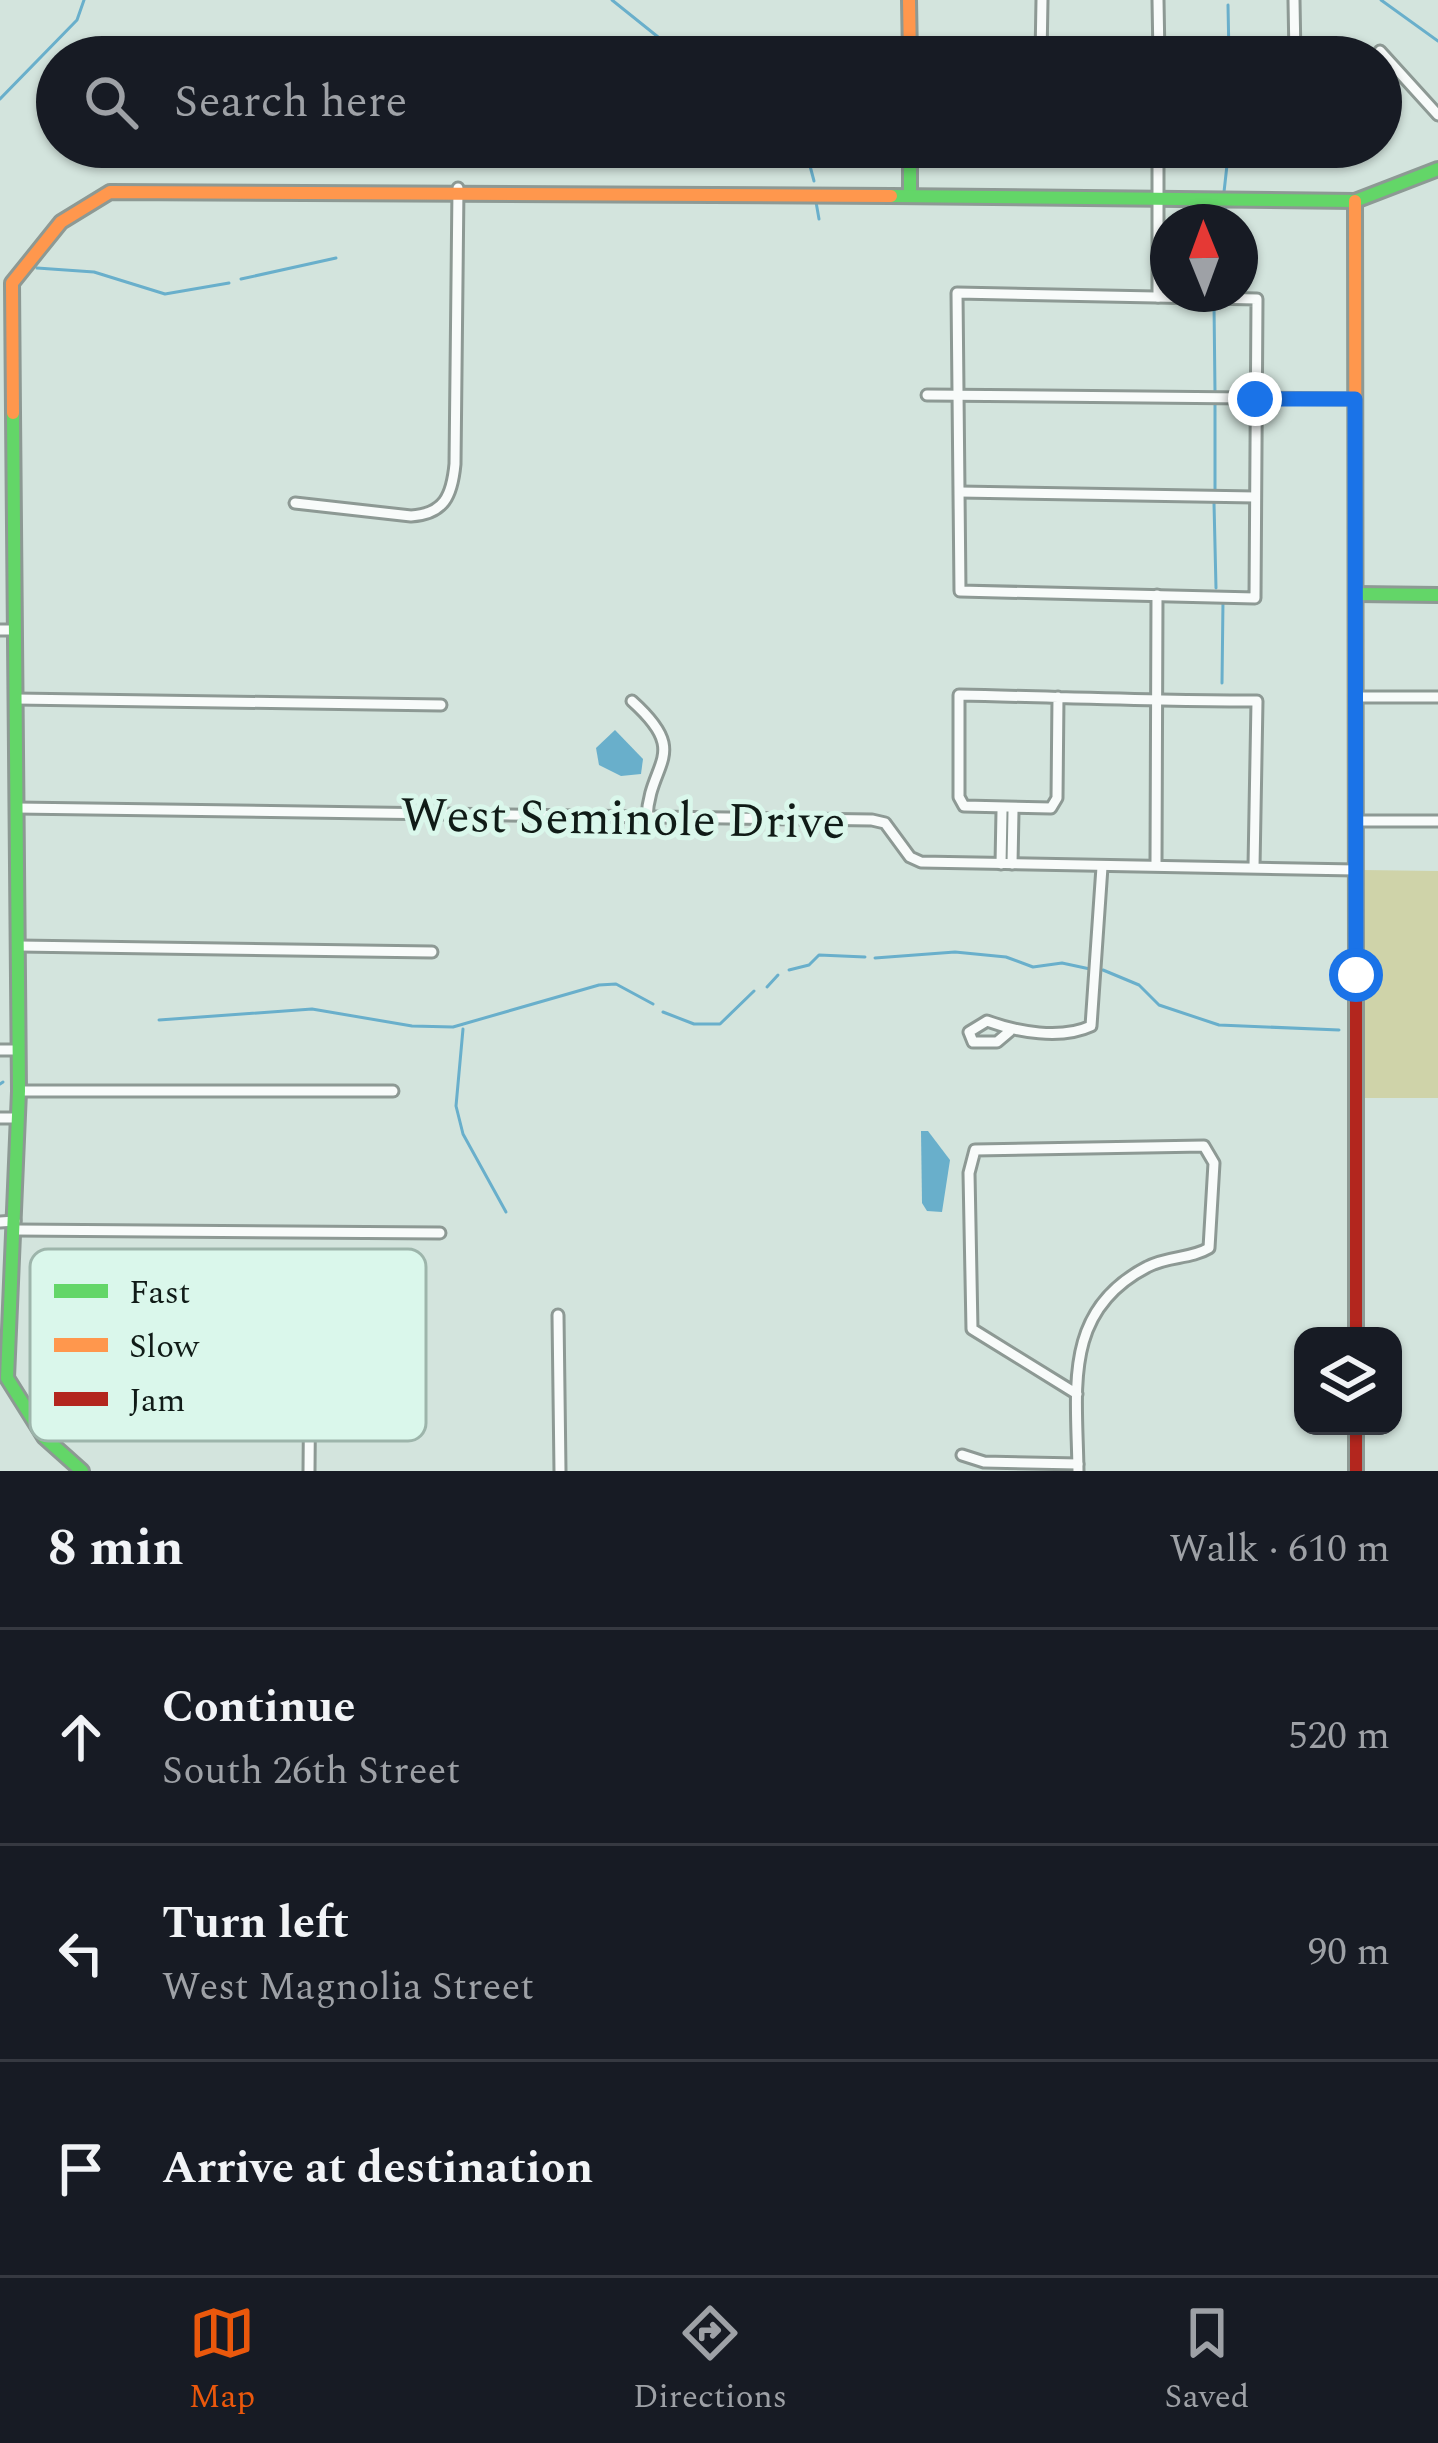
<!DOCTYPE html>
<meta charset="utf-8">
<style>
:root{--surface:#171b24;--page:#242831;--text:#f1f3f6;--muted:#9ea1a6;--line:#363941;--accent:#ea580c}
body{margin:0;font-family:Spectral,serif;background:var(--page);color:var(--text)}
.controls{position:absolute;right:36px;bottom:36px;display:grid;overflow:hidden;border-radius:24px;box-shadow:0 3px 9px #0004}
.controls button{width:108px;height:108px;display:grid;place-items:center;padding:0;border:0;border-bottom:3px solid var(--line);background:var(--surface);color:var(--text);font:60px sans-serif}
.compass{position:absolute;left:1150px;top:204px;width:108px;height:108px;border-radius:50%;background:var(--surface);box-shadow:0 3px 9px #0004;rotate:359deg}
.stop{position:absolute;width:36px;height:36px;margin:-27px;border:9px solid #1a73e8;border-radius:50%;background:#fff}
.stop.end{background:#1a73e8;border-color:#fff;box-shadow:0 3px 12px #0008}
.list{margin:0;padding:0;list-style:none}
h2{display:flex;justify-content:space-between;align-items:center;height:156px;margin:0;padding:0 48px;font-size:51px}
h2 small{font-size:39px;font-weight:400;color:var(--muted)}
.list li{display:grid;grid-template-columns:78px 1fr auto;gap:36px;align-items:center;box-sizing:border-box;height:216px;padding:0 48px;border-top:3px solid var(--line)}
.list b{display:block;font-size:45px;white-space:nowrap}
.list p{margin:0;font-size:39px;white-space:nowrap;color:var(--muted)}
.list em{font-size:39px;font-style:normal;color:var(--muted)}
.icon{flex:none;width:66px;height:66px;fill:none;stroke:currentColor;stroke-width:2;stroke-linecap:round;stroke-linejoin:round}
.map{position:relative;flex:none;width:1438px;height:1471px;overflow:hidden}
.search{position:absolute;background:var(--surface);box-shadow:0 3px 9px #0004;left:36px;right:36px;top:36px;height:132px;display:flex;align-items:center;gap:30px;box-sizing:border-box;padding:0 42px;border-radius:66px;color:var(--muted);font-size:45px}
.sheet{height:804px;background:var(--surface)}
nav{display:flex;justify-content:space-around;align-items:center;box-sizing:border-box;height:168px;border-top:3px solid var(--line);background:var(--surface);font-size:33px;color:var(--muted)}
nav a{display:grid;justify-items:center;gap:6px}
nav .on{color:var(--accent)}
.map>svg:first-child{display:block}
.green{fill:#cfd3a9}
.water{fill:#69afcb}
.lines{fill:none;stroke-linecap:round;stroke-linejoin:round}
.stream{stroke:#69afcb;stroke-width:3}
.street-casing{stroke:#8d9994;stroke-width:15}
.fast-casing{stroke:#8d9994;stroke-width:18}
.slow-casing{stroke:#8d9994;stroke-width:18}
.jam-casing{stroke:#8d9994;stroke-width:18}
.street{stroke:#f8fbfa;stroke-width:9}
.fast{stroke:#63d668;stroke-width:12}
.slow{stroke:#ff974d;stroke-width:12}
.jam{stroke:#b3261e;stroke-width:12}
.route{stroke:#1a73e8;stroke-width:15}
.labels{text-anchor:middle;stroke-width:10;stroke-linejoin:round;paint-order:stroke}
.street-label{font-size:48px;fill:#101b17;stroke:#daf7eb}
.key{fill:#daf7eb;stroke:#9db5ab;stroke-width:3}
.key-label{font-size:33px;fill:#101b17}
</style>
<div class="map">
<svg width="1438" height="1471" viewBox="0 0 1438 1471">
<rect width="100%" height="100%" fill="#d3e4dd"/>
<!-- green -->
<path class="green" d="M1362,870L1438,871V1098H1363Z"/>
<!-- water -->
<g class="water">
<path d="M615,730L643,759L641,774L621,776L599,765L596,748Z"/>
<path d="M921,1131H928L950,1160L942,1212L927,1211L922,1203Z"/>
</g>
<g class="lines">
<!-- stream -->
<g class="stream">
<path d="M612,0L683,57"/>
<path d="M1381,0L1438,41"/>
<path d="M1228,5L1229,57"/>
<path d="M0,99L77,20L84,0"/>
<path d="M805,147L814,181"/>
<path d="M1224,192L1229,147"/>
<path d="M816,202L819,219"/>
<path d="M1223,222L1226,206"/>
<path d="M37,268L94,272L165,294L229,283"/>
<path d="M241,279L336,258"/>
<path d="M1214,304L1215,392"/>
<path d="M1215,404V490"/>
<path d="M1214,503L1216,588"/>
<path d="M1222,683L1223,601"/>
<path d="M875,958L955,952L1006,957L1033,967L1062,963L1090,969"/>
<path d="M789,970L809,965L819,955L865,957"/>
<path d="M1103,970L1139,985L1159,1005L1219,1025L1339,1030"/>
<path d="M767,987L778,975"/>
<path d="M663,1012L694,1024H720L754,991"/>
<path d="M159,1020L312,1009L412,1026L453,1027L599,985L616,984L653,1004"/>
<path d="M463,1029L456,1106L463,1134L506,1212"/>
<path d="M0,1084L3,1082"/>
</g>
<!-- street casing -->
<g class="street-casing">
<g id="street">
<path d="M1158,0L1159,57"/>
<path d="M1294,0L1295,57"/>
<path d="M1380,51L1438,115"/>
<path d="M1041,57L1042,0"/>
<path d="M957,293L1257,299L1255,598L960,591Z"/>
<path d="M1158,297V147"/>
<path d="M927,395L1355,399"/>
<path d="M960,492L1255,497"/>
<path d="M295,503L411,516C444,514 452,496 455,464L458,188"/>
<path d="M0,630H15"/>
<path d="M1058,697L1057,798L1051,808L964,806L959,797V695C1058,697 1158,701 1257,701L1254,867"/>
<path d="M1358,697H1438"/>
<path d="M16,699L441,705"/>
<path d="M632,701C692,755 649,761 647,818"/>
<path d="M16,808L872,820L885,823L910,857L921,862L1356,870"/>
<path d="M1357,821H1438"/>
<path d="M1001,864L1002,811"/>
<path d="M1012,864L1013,811"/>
<path d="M1156,864L1157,595"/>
<path d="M19,946L432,952"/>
<path d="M1010,1031L997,1042H973L969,1032L987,1021C1017,1032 1061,1040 1091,1026L1102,867"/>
<path d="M0,1050H17"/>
<path d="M19,1091H393"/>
<path d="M0,1118H18"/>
<path d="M0,1222L15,1221"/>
<path d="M15,1230L440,1233"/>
<path d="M558,1315L560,1471"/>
<path d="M1077,1394L972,1329L969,1173L975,1150L1204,1146L1214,1163L1209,1248C1191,1259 1167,1256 1147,1267C1062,1311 1077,1389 1078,1471"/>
<path d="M962,1455L984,1462L1078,1464"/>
<path d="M309,1471L310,1353"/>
</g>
</g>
<!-- fast casing -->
<g class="fast-casing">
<g id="fast">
<path d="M910,147V194"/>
<path d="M891,196L1355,201L1438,169"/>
<path d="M13,413L19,1091L7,1378L44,1437L82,1471"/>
<path d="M1357,594L1438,595"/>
</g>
</g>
<!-- slow casing -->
<g class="slow-casing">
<g id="slow">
<path d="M909,0L910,57"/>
<path d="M1355,201L1356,962"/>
<path d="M13,413L12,283L61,222L110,192L891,196"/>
</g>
</g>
<!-- jam casing -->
<g class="jam-casing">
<g id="jam">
<path d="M1356,962V1336"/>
<path d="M1356,1426V1471"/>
</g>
</g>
<!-- street -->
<use href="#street" class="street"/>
<!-- fast -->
<use href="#fast" class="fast"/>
<!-- slow -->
<use href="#slow" class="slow"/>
<!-- jam -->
<use href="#jam" class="jam"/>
</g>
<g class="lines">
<!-- route -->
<path class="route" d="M1255,399H1355L1356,975"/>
</g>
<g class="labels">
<!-- street labels -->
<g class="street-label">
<text transform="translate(623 817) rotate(1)" y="17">West Seminole Drive</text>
</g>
</g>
<!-- legend -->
<rect x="30" y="1249" width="396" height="192" rx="18" class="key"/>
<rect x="54" y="1284" width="54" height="14" fill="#63d668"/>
<rect x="54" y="1338" width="54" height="14" fill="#ff974d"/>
<rect x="54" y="1392" width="54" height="14" fill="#b3261e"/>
<g class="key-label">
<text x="129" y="1303">Fast</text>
<text x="129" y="1357">Slow</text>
<text x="129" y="1411">Jam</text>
</g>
</svg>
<div class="controls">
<button><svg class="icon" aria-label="layers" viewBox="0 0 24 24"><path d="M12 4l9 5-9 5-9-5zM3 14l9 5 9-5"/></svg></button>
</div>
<svg class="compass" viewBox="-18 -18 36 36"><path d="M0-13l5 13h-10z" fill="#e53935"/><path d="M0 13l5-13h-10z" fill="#9ea1a6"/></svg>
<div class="stop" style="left:1356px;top:975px"></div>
<div class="stop end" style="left:1255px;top:399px"></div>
<div class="search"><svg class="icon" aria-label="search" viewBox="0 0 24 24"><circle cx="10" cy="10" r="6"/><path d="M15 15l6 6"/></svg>Search here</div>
</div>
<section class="sheet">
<h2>8 min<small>Walk · 610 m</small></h2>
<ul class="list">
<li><svg class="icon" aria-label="ahead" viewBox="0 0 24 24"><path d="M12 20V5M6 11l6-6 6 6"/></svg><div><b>Continue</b><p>South 26th Street</p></div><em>520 m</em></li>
<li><svg class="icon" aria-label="left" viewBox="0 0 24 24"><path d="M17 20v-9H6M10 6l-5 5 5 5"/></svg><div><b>Turn left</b><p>West Magnolia Street</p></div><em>90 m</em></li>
<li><svg class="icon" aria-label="arrive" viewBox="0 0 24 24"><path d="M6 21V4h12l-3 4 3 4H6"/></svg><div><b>Arrive at destination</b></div></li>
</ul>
</section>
<nav>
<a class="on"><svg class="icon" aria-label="map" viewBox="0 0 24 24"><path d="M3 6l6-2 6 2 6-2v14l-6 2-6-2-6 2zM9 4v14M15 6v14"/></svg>Map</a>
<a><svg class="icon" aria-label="directions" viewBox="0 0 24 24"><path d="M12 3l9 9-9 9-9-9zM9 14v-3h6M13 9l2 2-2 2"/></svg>Directions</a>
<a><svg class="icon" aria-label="saved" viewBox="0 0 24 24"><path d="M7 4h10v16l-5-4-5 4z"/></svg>Saved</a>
</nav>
